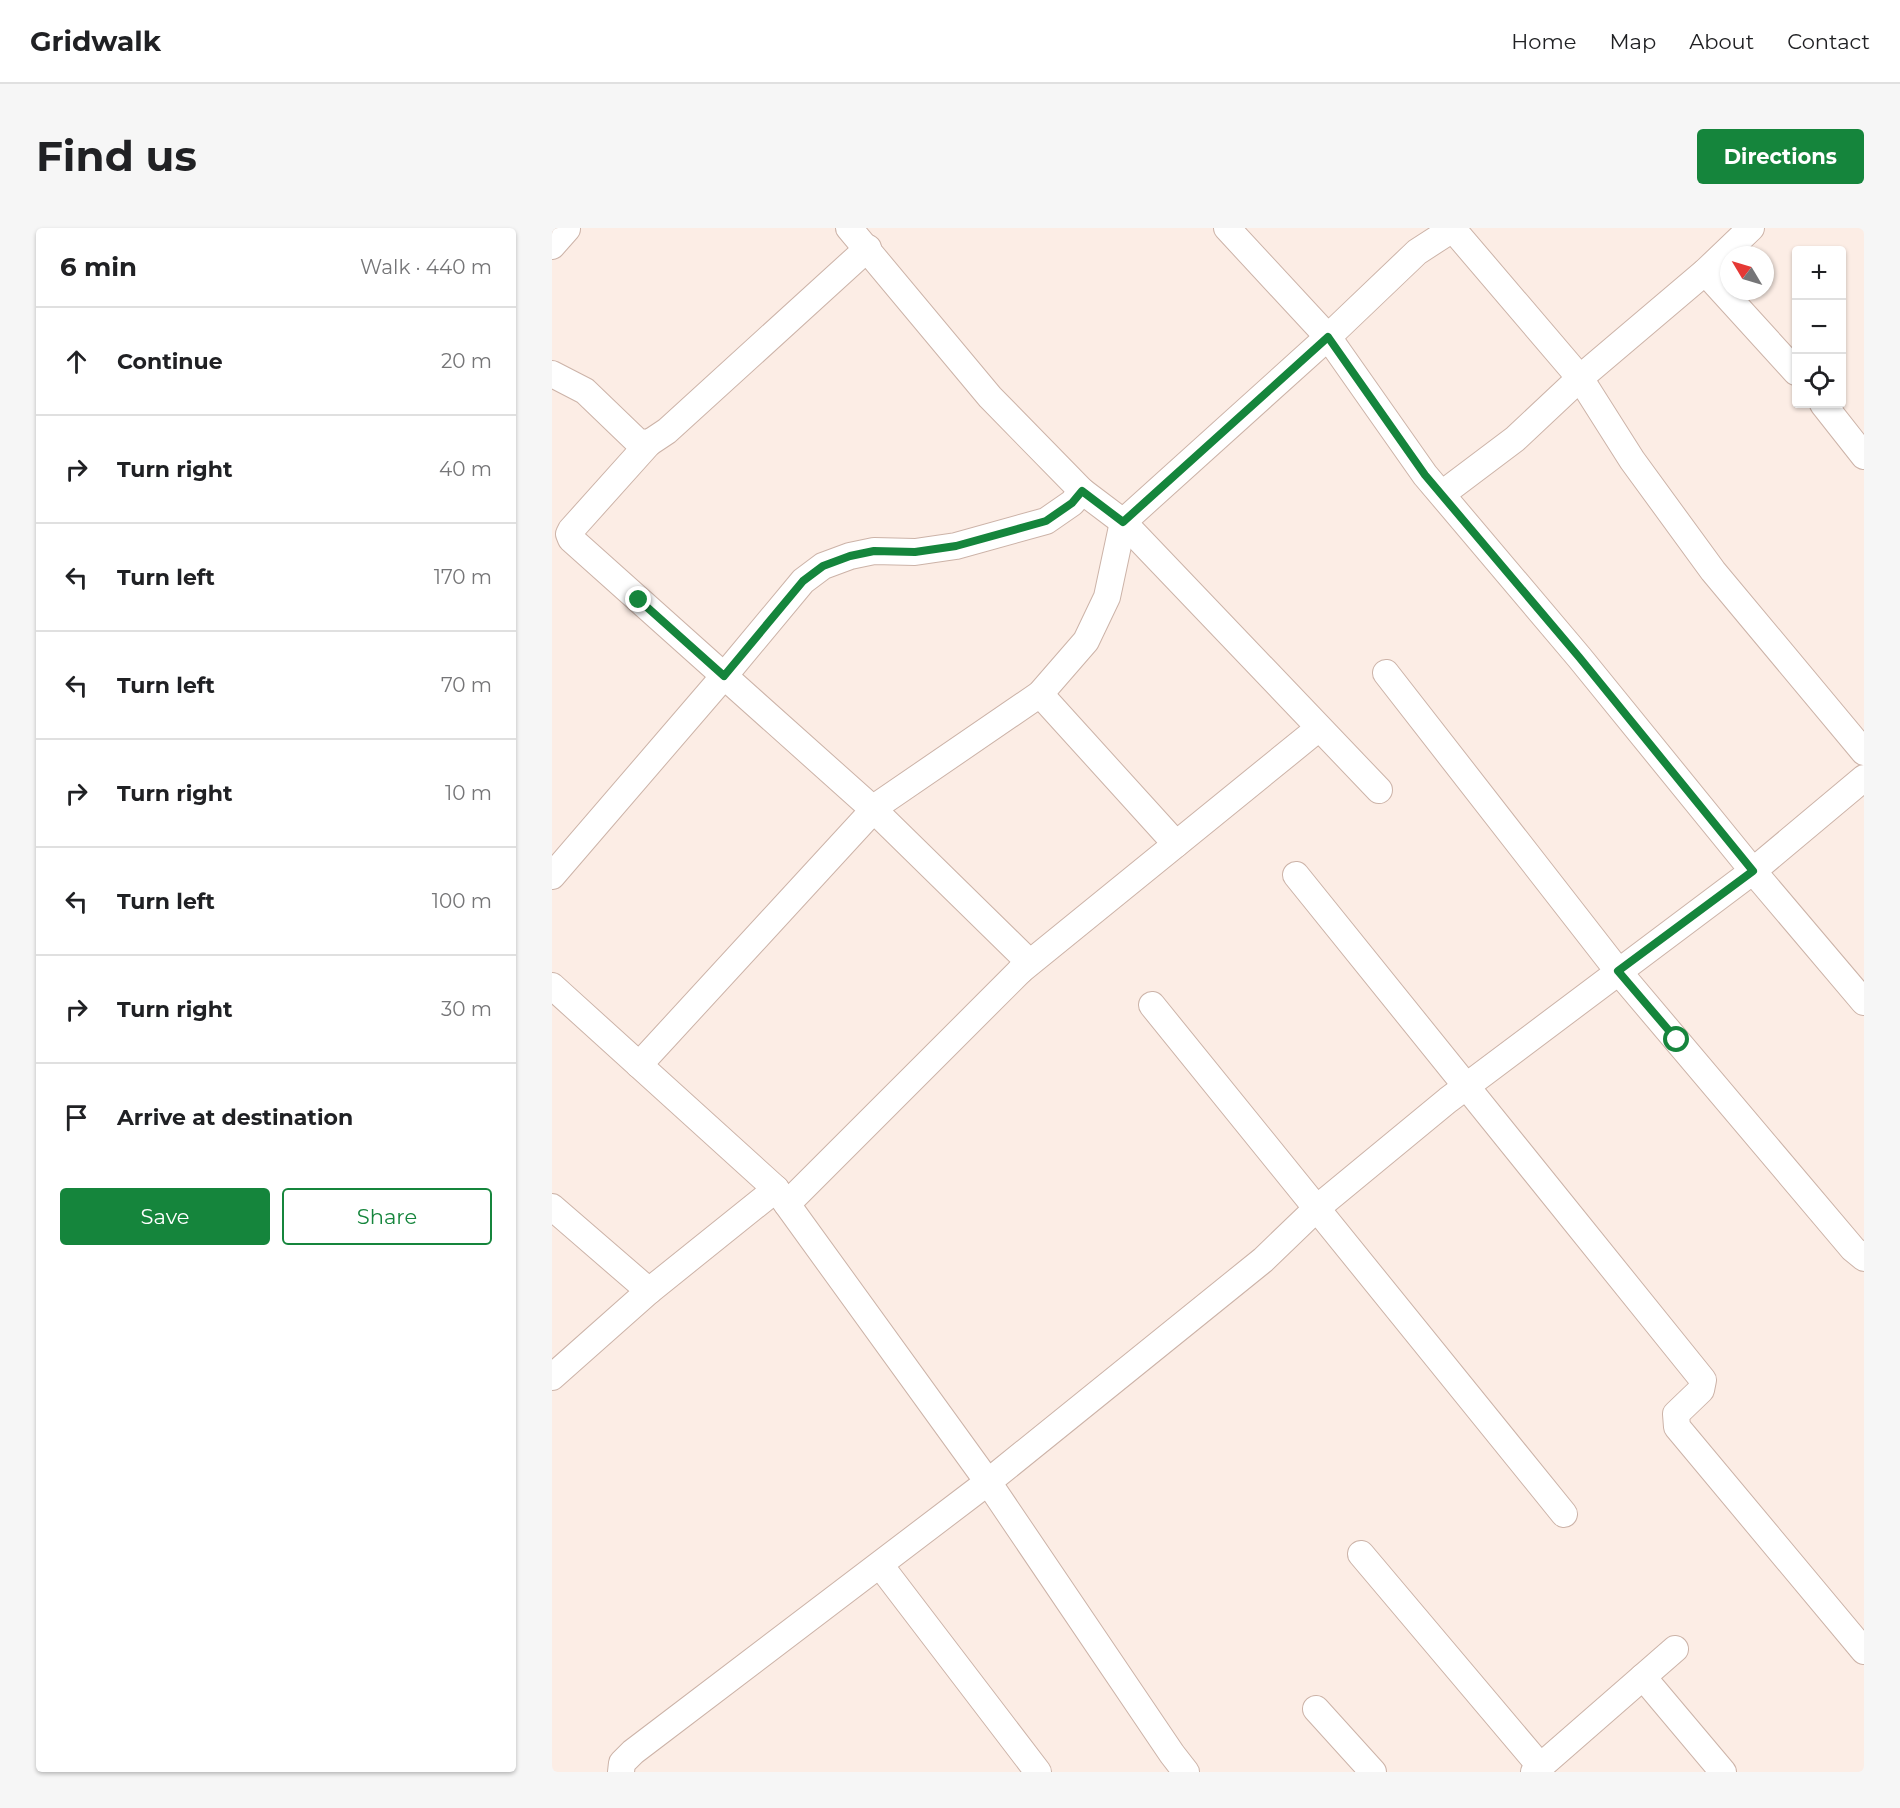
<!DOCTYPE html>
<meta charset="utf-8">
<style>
:root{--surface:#fff;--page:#f6f6f6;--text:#202124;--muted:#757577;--line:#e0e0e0;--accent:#15853c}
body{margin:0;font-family:Montserrat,sans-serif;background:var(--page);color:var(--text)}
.controls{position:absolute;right:18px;top:18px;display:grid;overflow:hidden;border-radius:6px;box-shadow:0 2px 4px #0004}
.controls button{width:54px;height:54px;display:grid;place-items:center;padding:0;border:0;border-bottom:2px solid var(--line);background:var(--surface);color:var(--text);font:30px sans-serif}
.compass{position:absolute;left:1168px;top:18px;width:54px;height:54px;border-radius:50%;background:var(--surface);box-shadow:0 2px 4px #0004;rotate:308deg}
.stop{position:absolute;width:18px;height:18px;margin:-14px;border:4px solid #15853c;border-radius:50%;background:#fff}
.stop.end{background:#15853c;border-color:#fff;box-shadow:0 2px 6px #0008}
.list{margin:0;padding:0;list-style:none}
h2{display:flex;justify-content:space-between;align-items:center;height:78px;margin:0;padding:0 24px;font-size:26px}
h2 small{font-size:20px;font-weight:400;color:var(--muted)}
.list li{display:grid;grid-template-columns:39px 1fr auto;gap:18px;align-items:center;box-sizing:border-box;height:108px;padding:0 24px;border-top:2px solid var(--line)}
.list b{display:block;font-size:22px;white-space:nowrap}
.list em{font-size:20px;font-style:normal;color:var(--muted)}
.actions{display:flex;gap:12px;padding:18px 24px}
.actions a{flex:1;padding:14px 0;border:2px solid var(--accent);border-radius:6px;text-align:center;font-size:21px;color:var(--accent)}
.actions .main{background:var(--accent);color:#fff}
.icon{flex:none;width:33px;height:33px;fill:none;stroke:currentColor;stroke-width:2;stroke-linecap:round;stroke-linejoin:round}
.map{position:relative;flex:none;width:1312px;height:1544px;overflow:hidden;border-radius:6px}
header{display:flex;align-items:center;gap:36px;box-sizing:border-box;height:84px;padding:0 30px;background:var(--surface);border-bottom:2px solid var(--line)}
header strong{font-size:28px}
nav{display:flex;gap:33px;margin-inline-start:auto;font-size:21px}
.intro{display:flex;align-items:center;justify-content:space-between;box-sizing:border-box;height:144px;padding:0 36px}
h1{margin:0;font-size:42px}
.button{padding:15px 27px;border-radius:6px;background:var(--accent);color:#fff;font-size:21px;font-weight:700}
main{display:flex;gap:36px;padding:0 36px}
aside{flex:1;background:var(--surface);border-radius:6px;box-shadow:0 2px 4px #0004}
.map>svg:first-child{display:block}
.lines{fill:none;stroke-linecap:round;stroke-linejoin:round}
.street-casing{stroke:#ccb3a8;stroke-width:28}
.street{stroke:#fff;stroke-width:26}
.route{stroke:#15853c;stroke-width:8}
</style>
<header>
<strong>Gridwalk</strong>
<nav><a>Home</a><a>Map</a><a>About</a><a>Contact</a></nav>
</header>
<div class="intro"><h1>Find us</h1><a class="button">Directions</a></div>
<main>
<aside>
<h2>6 min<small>Walk · 440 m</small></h2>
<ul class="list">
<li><svg class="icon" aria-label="ahead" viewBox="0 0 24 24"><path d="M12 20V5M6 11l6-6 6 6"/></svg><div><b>Continue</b></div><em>20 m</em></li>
<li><svg class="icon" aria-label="right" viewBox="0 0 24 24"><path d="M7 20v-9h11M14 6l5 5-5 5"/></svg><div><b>Turn right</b></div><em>40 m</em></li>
<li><svg class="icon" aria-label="left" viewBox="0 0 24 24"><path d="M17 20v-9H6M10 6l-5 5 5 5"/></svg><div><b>Turn left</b></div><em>170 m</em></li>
<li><svg class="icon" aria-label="left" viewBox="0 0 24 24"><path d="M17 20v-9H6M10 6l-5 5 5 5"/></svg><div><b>Turn left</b></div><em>70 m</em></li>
<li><svg class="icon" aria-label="right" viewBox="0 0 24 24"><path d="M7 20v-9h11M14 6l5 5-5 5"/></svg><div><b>Turn right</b></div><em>10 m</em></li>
<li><svg class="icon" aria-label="left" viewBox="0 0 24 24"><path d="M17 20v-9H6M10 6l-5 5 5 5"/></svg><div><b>Turn left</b></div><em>100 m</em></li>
<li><svg class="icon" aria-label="right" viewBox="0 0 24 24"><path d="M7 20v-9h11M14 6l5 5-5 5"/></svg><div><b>Turn right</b></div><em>30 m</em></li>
<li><svg class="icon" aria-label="arrive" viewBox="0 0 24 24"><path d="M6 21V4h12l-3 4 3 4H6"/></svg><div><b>Arrive at destination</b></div></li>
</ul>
<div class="actions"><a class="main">Save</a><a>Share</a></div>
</aside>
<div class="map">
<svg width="1312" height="1544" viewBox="0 0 1312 1544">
<rect width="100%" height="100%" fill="#fcede5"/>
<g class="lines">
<!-- street casing -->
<g class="street-casing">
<g id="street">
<path d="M297,0L438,169L530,263L571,294L776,109L865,24L902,0"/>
<path d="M675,0L776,109L873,247L1027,429L1201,643L1312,550"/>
<path d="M900,0L1028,150L1080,232L1161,343L1312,524"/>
<path d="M0,18L15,1"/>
<path d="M1153,44L1244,144"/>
<path d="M0,146L33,163L86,214L97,215L115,203L316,20"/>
<path d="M1271,176L1312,228"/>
<path d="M97,215L19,302L17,306L19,311L322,582L473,730V736L468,743L235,976"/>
<path d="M890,266L963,211L1028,150L1153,44L1199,0"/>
<path d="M571,294L827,562"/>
<path d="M834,445L1066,743L1301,1021L1312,1030"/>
<path d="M488,466L624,616"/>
<path d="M744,647L1151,1152L1149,1162L1124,1186L1125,1199L1312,1423"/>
<path d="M0,648L172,448L251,353L271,338L298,328L322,323L363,324L404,318L494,293L520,275L530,263"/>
<path d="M468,743L767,500"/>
<path d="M0,758L224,961L436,1254L620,1526L634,1544"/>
<path d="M600,777L1012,1286"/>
<path d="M87,837L326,577L488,466L534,413L555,369L571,294"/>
<path d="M0,979L97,1063L0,1149"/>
<path d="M97,1063L224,961"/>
<path d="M809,1326L988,1538"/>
<path d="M328,1337L486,1544"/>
<path d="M1091,1449L1171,1544"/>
<path d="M764,1481L821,1544"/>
<path d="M69,1544L70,1535L81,1524L436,1254L711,1032L765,980L896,872L1201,643L1312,774"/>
<path d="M982,1544L1123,1421"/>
</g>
</g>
<!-- street -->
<use href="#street" class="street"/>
</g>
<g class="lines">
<!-- route -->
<path class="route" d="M87,372L172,448L251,353L271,338L298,328L322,323L363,324L404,318L494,293L520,275L530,263L571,294L776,109L873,247L1027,429L1201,643L1066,743L1125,812"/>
</g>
</svg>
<div class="controls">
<button>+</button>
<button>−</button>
<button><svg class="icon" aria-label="locate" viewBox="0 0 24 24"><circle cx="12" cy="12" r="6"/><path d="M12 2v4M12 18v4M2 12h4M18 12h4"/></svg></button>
</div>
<svg class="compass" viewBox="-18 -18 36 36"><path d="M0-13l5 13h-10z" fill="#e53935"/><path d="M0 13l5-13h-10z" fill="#757577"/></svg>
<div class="stop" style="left:1125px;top:812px"></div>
<div class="stop end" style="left:87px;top:372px"></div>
</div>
</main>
